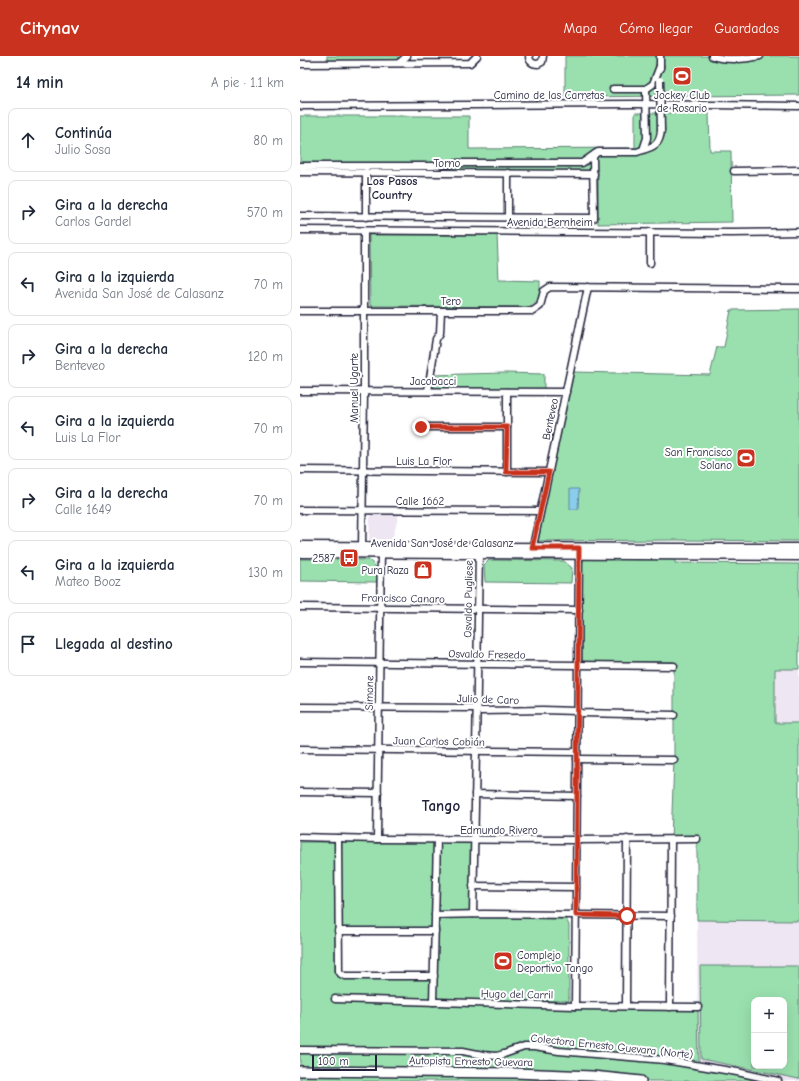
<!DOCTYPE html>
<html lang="es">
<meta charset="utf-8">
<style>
:root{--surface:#fff;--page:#f6f6f7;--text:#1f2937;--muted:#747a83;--line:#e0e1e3;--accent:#c8321e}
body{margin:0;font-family:"Comic Neue",sans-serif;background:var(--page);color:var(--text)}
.controls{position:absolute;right:12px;bottom:12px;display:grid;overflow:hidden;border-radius:8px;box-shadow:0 4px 16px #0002}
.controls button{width:36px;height:36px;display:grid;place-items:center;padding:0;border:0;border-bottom:1px solid var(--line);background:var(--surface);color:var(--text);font:20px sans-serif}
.scale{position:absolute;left:12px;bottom:10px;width:65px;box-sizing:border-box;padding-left:4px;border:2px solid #22223b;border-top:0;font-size:11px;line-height:14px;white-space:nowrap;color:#22223b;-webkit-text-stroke:3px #fff;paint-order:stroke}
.stop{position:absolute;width:12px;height:12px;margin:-9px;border:3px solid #c8321e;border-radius:50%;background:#fff}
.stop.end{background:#c8321e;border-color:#fff;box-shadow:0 1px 4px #0008}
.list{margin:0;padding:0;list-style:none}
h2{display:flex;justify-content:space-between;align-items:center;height:52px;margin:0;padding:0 16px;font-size:17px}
h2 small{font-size:13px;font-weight:400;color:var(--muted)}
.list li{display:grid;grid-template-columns:26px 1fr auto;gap:12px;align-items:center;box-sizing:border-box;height:64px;margin:0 8px 8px;padding:0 8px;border:1px solid var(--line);border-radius:8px}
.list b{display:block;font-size:15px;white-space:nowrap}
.list p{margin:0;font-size:13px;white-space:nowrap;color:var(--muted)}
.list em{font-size:13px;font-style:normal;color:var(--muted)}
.icon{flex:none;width:22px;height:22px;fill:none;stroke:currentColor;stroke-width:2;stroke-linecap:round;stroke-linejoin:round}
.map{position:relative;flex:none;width:499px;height:1025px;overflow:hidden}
header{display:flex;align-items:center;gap:24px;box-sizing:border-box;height:56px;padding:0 20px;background:var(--accent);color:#fff}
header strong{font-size:19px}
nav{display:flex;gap:22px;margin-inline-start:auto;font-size:14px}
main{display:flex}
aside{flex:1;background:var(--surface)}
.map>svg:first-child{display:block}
.built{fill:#eee6f3;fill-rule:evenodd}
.green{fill:#9ae0ae;stroke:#5e8174;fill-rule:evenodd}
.water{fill:#8aceec;stroke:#6089a5}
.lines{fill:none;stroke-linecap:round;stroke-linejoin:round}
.minor-casing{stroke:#22223b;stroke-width:9}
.major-casing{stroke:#22223b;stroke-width:11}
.highway-casing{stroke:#22223b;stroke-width:12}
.minor{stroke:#fff;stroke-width:6}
.major{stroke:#fff;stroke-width:8}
.highway{stroke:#fff;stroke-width:9}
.minor-bridge-casing{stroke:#22223b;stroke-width:9;stroke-linecap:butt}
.minor-bridge{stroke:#fff;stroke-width:6}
.route{stroke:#c8321e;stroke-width:5}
.labels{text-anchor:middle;stroke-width:4;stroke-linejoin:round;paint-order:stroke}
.street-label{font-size:11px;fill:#22223b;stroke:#fff}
.poi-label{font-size:11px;fill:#22223b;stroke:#fff;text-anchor:end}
.neighbourhood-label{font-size:12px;font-weight:bold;fill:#22223b;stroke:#fff}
.district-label{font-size:15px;font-weight:bold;fill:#22223b;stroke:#fff}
</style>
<header>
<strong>Citynav</strong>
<nav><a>Mapa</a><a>Cómo llegar</a><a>Guardados</a></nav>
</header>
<main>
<aside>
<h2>14 min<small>A pie · 1.1 km</small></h2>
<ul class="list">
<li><svg class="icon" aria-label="ahead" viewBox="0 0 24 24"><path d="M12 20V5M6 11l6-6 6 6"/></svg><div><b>Continúa</b><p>Julio Sosa</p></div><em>80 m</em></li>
<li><svg class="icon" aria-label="right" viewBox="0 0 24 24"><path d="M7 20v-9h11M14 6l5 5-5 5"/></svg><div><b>Gira a la derecha</b><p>Carlos Gardel</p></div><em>570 m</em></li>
<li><svg class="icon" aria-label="left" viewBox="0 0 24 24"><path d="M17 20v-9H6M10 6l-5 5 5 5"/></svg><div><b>Gira a la izquierda</b><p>Avenida San José de Calasanz</p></div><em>70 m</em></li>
<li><svg class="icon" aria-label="right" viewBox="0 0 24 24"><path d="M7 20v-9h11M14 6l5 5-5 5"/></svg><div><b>Gira a la derecha</b><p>Benteveo</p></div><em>120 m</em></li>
<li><svg class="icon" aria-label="left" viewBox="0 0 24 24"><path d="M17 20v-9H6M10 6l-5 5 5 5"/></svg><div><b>Gira a la izquierda</b><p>Luis La Flor</p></div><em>70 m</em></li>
<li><svg class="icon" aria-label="right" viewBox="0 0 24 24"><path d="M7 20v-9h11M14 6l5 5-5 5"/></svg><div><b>Gira a la derecha</b><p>Calle 1649</p></div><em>70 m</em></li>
<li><svg class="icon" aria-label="left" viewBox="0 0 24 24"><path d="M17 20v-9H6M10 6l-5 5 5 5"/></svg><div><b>Gira a la izquierda</b><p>Mateo Booz</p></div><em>130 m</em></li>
<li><svg class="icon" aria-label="arrive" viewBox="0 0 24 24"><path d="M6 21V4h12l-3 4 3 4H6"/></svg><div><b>Llegada al destino</b></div></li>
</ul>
</aside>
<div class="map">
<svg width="499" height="1025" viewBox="0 0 499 1025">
<rect width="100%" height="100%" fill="#fff"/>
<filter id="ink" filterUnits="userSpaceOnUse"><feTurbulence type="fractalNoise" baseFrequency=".025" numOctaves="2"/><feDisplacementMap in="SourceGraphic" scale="8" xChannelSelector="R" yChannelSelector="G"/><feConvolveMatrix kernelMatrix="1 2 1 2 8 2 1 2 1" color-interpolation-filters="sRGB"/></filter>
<g filter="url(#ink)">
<!-- built -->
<g class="built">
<path d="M72,458H99L92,484H69L70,461Z"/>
<rect x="475" y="613" width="24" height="54"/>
<path d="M397,864L499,865V1025H478L398,1009ZM454,944H484V1010H454Z"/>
</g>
<!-- green -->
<g class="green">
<rect x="27" y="0" width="71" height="5"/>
<path d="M265,0H499V39L265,41Z"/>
<path d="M335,57H409L410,95H431L432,166L298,168V115L0,113V60H169V93L335,92Z"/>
<path d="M69,179H197L199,224L240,225C240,237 241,244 229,251L70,250Z"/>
<path d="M499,253V485L376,484L238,485L273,316L410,319L417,291H424L431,254Z"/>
<path d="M206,317L244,318V333L134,332V319L163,318Z"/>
<path d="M287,502L375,503V507L499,508V613H475V667H499V865L397,864V783L371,784L374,704V606H282V510C282,506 283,504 287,502Z"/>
<path d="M0,503L69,504L77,512V526L0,525Z"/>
<path d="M189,504L264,505L272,512L271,527L185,526L184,509Z"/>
<path d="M0,786H35V916H38L40,919L129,922L131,924L130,942L128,944L398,951L399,1009L478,1025H0Z"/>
<path d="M40,786H133L134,788L132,868L129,872H41Z"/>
<path d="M140,786H170L171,788L170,855L167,856H138L139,787Z"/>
<path d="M140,861L266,863L269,869V945L138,944L136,941L137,863Z"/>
<path d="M400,910H499V1023L401,1003ZM454,944H484V1010H454Z"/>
</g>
<!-- water -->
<path class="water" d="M270,433H279L278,453H270Z"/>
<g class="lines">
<!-- minor casing -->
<g class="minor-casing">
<g id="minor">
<path d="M229,0C229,5 232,8 238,8L242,6L243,0"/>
<path d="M360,0V12"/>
<path d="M412,0C428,5 444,3 460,0"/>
<path d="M99,7L107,0"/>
<path d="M0,8L170,7L177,0"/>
<path d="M313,33H346L353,28L360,10"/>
<path d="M0,50L335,48L499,50"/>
<path d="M343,94L347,82L346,33"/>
<path d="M0,110H133L159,107H282L295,98"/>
<path d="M434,115L499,114"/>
<path d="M0,116L294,118"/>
<path d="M0,160L294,162L293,101L295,98L298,96H337C351,91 360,91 361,74"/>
<path d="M66,161V116"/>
<path d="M208,162V117"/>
<path d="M0,174L432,177L499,176"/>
<path d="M350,207V176"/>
<path d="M0,255H233L240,250L244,235L250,231L499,233"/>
<path d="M0,335L266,336"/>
<path d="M128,335L136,283L140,277L141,255"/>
<path d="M119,369L121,371H207"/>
<path d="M0,414L249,416"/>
<path d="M207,416V336"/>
<path d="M0,454L240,455"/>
<path d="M62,493L64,335V175"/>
<path d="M232,495L288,231"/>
<path d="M0,551L279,554"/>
<path d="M0,606L374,610"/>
<path d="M0,651L174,652L181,655L243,654L276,655L281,657L374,659"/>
<path d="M0,693L277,696"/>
<path d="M277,703L374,704"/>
<path d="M0,736L78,737"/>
<path d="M175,738L277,740"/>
<path d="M0,781L77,783L277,784L397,783"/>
<path d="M38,782L39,915L41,918L45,920H134"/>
<path d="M77,783L81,494"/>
<path d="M173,830L276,831"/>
<path d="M173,858L176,695L179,494"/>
<path d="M135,859L184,858L371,860"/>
<path d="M38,875H135"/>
<path d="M35,943L275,950L398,951"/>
<path d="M133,946L137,783"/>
<path d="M275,950L279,495"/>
<path d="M326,950L327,783"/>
<path d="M370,951L371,784"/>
<path d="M0,994L163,995L183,999L197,1000L204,998L224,991H234L259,995L365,1004L437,1016L478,1025"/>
</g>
</g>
<!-- major casing -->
<g class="major-casing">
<g id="major">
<path d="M0,490L375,492H499"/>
<path d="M0,497L499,500"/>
</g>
</g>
<!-- highway casing -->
<g class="highway-casing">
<path id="highway" d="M0,1015L215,1017L292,1020L341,1025"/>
</g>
<!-- minor -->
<use href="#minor" class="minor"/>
<!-- major -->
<use href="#major" class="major"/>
<!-- highway -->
<use href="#highway" class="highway"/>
<!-- minor-bridge casing -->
<g class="minor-bridge-casing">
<path id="minor-bridge" d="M360,24L361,74"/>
</g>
<!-- minor-bridge -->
<use href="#minor-bridge" class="minor-bridge"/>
</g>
</g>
<g class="lines" filter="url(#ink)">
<!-- route -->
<path class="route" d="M121,371H207L206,416H249L232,492H279L276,859L327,860"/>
</g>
<!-- icons -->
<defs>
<g id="stadium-square" transform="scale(1)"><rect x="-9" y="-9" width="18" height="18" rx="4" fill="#c8321e" stroke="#fff"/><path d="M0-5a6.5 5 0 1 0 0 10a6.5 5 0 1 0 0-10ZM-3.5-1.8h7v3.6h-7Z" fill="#fff"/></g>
<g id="bus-square" transform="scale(1)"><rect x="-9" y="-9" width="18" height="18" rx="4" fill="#c8321e" stroke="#fff"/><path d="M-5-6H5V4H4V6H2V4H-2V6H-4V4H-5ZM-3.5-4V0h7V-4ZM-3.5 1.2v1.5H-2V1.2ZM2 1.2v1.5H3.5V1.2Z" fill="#fff"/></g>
<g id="shop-square" transform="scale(1)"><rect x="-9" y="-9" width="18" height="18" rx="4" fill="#c8321e" stroke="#fff"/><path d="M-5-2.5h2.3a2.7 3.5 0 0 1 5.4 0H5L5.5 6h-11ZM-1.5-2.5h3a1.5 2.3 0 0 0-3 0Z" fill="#fff"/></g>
</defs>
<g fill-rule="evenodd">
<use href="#stadium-square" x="382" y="20"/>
<use href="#stadium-square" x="446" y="402"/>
<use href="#bus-square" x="49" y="502"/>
<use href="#shop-square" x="123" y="514"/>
<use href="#stadium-square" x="203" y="905"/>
</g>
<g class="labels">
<!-- street labels -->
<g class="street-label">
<text x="249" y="43">Camino de las Carretas</text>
<text x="147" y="111">Torno</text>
<text x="250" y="170">Avenida Bernheim</text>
<text x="151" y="249">Tero</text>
<text x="133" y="329">Jacobacci</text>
<text transform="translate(54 332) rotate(-90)" y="4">Manuel Ugarte</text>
<text transform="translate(250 363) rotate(-78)" y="4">Benteveo</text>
<text x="124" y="409">Luis La Flor</text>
<text x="120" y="449">Calle 1662</text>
<text x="142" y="491">Avenida San José de Calasanz</text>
<text transform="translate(103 542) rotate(1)" y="4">Francisco Canaro</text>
<text transform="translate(168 543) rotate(-89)" y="4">Osvaldo Pugliese</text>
<text transform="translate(187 598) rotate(1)" y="4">Osvaldo Fresedo</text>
<text transform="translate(69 637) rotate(-89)" y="4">Simone</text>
<text transform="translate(188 643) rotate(2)" y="4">Julio de Caro</text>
<text transform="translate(139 685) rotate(1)" y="4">Juan Carlos Cobián</text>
<text x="199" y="778">Edmundo Rivero</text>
<text transform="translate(217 938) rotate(1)" y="4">Hugo del Carril</text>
<text transform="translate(312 990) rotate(6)" y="4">Colectora Ernesto Guevara (Norte)</text>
<text transform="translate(171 1005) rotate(1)" y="4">Autopista Ernesto Guevara</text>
</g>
<!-- poi labels -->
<g class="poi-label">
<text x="382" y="43" text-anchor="middle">Jockey Club<tspan x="382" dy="13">de Rosario</tspan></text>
<text x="432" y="400">San Francisco<tspan x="432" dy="13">Solano</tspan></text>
<text x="35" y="506">2587</text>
<text x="109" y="518">Pura Raza</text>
<text x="217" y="903" text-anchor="start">Complejo<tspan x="217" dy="13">Deportivo Tango</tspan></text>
</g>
<!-- neighbourhood labels -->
<g class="neighbourhood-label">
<text x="92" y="129">Los Pasos<tspan x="92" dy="14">Country</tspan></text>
</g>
<!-- district labels -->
<g class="district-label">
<text x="141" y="755">Tango</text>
</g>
</g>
</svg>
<div class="controls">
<button>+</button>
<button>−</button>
</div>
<div class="scale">100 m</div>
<div class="stop" style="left:327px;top:860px"></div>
<div class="stop end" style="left:121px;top:371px"></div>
</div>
</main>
